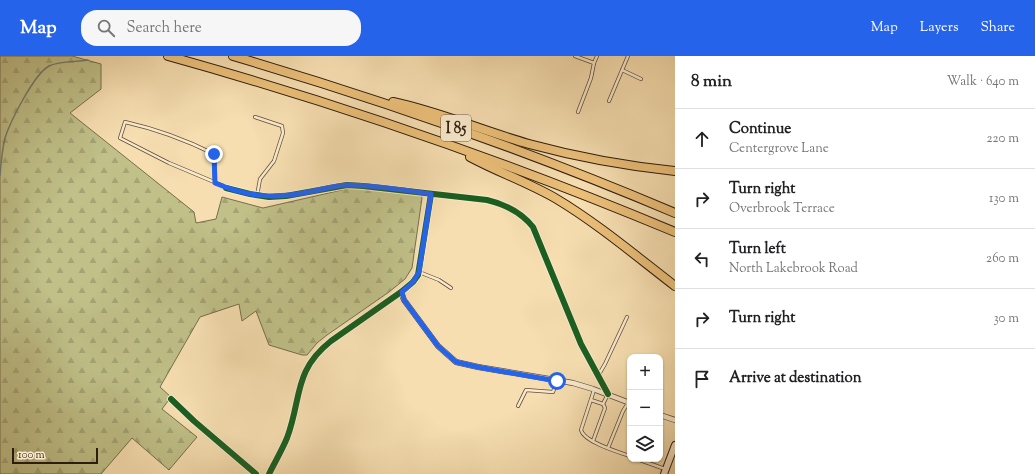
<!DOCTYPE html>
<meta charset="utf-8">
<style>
:root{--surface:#fff;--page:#f6f6f6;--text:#202124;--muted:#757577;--line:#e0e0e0;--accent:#2563eb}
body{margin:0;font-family:"Sorts Mill Goudy",serif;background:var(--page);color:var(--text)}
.controls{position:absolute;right:12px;bottom:12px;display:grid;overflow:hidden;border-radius:8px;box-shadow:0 1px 3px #0004}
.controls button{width:36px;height:36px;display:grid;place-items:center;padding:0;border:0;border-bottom:1px solid var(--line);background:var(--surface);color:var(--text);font:20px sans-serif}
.scale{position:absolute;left:12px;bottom:10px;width:86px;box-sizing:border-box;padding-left:4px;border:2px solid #2e1c11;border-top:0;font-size:11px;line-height:14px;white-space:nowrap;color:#2e1c11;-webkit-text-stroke:3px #f9eacc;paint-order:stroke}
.stop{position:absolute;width:12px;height:12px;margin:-9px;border:3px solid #2563eb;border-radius:50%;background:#fff}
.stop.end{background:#2563eb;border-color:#fff;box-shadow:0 1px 4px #0008}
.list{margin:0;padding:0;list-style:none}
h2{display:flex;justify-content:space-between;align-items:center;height:52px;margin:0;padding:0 16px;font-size:17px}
h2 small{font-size:13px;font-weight:400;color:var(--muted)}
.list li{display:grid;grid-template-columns:26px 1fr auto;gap:12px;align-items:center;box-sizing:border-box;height:60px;padding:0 16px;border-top:1px solid var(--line)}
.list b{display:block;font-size:15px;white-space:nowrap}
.list p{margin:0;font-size:13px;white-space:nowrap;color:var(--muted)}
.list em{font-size:13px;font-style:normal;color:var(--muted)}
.icon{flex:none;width:22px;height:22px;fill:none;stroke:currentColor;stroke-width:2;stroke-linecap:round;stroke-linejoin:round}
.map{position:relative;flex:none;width:675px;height:418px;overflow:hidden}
header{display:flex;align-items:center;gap:24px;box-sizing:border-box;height:56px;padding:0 20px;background:var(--accent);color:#fff}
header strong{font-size:19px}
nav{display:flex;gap:22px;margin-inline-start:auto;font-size:14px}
.search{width:280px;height:36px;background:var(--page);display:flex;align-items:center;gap:10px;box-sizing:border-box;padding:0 14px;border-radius:16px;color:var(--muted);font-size:15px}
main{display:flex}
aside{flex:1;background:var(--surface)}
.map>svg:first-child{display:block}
.forest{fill:url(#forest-firs);stroke:#776e4c}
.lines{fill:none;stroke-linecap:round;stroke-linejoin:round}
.stream{stroke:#717b70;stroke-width:1.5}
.lane-casing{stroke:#604c39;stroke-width:4}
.street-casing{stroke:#604c39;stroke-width:6}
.secondary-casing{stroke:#2e1c11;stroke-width:8}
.highway-casing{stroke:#2e1c11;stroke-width:10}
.lane{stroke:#f9eacc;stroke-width:2.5}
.street{stroke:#f9eacc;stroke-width:4.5}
.secondary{stroke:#f9eacc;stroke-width:6}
.highway{stroke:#ebbf78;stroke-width:8}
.cycleway-casing{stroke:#f9eacc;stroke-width:8}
.cycleway{stroke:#1b5e20;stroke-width:6}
.route{stroke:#2563eb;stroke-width:5}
.labels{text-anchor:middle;stroke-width:3;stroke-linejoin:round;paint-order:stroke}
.shield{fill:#f9eacc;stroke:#6b5a49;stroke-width:1}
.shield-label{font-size:15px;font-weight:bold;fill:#2e1c11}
</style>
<header>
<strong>Map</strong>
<div class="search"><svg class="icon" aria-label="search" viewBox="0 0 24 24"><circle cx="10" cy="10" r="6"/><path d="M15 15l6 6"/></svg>Search here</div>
<nav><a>Map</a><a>Layers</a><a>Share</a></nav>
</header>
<main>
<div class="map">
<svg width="675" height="418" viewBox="0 0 675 418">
<defs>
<pattern id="forest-firs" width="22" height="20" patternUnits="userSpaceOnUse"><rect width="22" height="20" fill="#c0c088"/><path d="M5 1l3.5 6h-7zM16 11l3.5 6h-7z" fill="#a5a474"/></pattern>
</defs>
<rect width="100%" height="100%" fill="#f6deb0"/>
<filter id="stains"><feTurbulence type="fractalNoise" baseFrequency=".005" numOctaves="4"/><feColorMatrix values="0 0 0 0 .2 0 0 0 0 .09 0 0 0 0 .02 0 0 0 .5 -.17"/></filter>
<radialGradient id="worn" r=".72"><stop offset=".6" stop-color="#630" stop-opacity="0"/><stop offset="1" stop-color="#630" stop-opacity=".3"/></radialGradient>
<!-- forest -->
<path class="forest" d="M0,0H72L101,8V33L70,57L194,156L196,167L216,163L222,141L263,152L355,131L421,138L422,142L412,212L405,223L389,236L327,279L317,287L307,299H302L269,289L256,255L242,265L239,248L200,261L160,331L171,341L162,353L197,381L169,414L132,382L101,418H0Z"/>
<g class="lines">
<!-- stream -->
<path class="stream" d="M0,119C1,107 2,94 5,82C10,66 34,18 49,10C59,5 77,6 88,4"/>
<!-- lane casing -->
<g class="lane-casing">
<g id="lane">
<path d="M575,0L594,7L591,22L578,56"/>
<path d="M594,7L597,0"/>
<path d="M622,14L641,23"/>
<path d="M609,45L628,0"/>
<path d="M255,61L282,70L283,77L274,105L260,123L257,140"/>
<path d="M215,127L214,98C186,84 156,73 125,66L120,82L169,107L226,131"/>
<path d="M419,216L439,224L451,232"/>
<path d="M598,320L605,308L627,261"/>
<path d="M594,334L581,374C584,386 618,396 630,400"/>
<path d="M591,344L603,348L605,352L593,385"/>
<path d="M603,348L608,338"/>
<path d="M518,350L526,334L553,336L557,325"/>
<path d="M608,392L623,355L628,347"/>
<path d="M637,403L665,413"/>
</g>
</g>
<!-- street casing -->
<g class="street-casing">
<g id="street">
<path d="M226,132L250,138L269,141L286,140L347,129L363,130L487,144C504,148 522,157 533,171L581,288L608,338"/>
<path d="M401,236L404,244L438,290L456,306L478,311L573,327L593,333L630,347"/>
<path d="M171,343L194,365L256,418"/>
<path d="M660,359L675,364"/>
<path d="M269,418C275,406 282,394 287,382C302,342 293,315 331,285L401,236L413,226L418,219L431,138"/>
</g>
</g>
<!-- secondary casing -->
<g class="secondary-casing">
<path id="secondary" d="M664,418L675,389"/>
</g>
<!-- highway casing -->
<g class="highway-casing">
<g id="highway">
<path d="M168,0C341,48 510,107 675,176"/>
<path d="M233,0C383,44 531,96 675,157"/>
<path d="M393,46C440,56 483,75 529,88C577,101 626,110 675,115"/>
<path d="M470,101C498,116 527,126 555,142C597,167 636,200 675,230"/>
</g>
</g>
<!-- lane -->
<use href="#lane" class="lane"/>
<!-- street -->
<use href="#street" class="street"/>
<!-- secondary -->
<use href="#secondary" class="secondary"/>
<!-- highway -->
<use href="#highway" class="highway"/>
<!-- cycleway casing -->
<g class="cycleway-casing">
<g id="cycleway">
<path d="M226,132L250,138L269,141L286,140L347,129L363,130L487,144C504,148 522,157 533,171L581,288L608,338"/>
<path d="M171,343L194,365L256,418"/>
<path d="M269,418C275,406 282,394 287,382C302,342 293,315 331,285L401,236L413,226L418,219L431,138"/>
</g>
</g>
<!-- cycleway -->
<use href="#cycleway" class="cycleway"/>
</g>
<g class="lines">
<!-- route -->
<path class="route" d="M214,98L215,127C248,141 274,143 308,136C321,134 335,129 348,129C375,129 403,134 431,138L419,216L413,226L402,236L404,244L438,290L456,306L478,311L557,325"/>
</g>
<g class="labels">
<!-- shield labels -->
<rect class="shield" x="441" y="59" width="30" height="26" rx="3"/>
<g class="shield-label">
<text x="456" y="77">I 85</text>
</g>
</g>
<rect width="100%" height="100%" filter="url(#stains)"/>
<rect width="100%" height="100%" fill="url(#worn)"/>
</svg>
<div class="controls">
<button>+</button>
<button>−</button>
<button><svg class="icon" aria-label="layers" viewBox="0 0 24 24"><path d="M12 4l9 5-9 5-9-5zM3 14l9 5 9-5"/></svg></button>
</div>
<div class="scale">100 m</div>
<div class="stop" style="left:557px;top:325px"></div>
<div class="stop end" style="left:214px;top:98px"></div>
</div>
<aside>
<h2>8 min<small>Walk · 640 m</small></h2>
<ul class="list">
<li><svg class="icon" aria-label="ahead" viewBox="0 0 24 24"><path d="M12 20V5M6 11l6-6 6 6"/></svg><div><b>Continue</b><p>Centergrove Lane</p></div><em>220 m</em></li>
<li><svg class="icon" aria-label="right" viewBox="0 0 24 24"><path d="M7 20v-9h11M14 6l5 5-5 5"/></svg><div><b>Turn right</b><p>Overbrook Terrace</p></div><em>130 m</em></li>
<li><svg class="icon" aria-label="left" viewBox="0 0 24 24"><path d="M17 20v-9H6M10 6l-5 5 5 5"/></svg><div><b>Turn left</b><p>North Lakebrook Road</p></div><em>260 m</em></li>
<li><svg class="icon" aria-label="right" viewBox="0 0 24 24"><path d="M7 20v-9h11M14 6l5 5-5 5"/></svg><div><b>Turn right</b></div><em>30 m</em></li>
<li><svg class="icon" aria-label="arrive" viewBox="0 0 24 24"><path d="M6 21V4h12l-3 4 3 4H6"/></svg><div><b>Arrive at destination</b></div></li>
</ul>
</aside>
</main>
